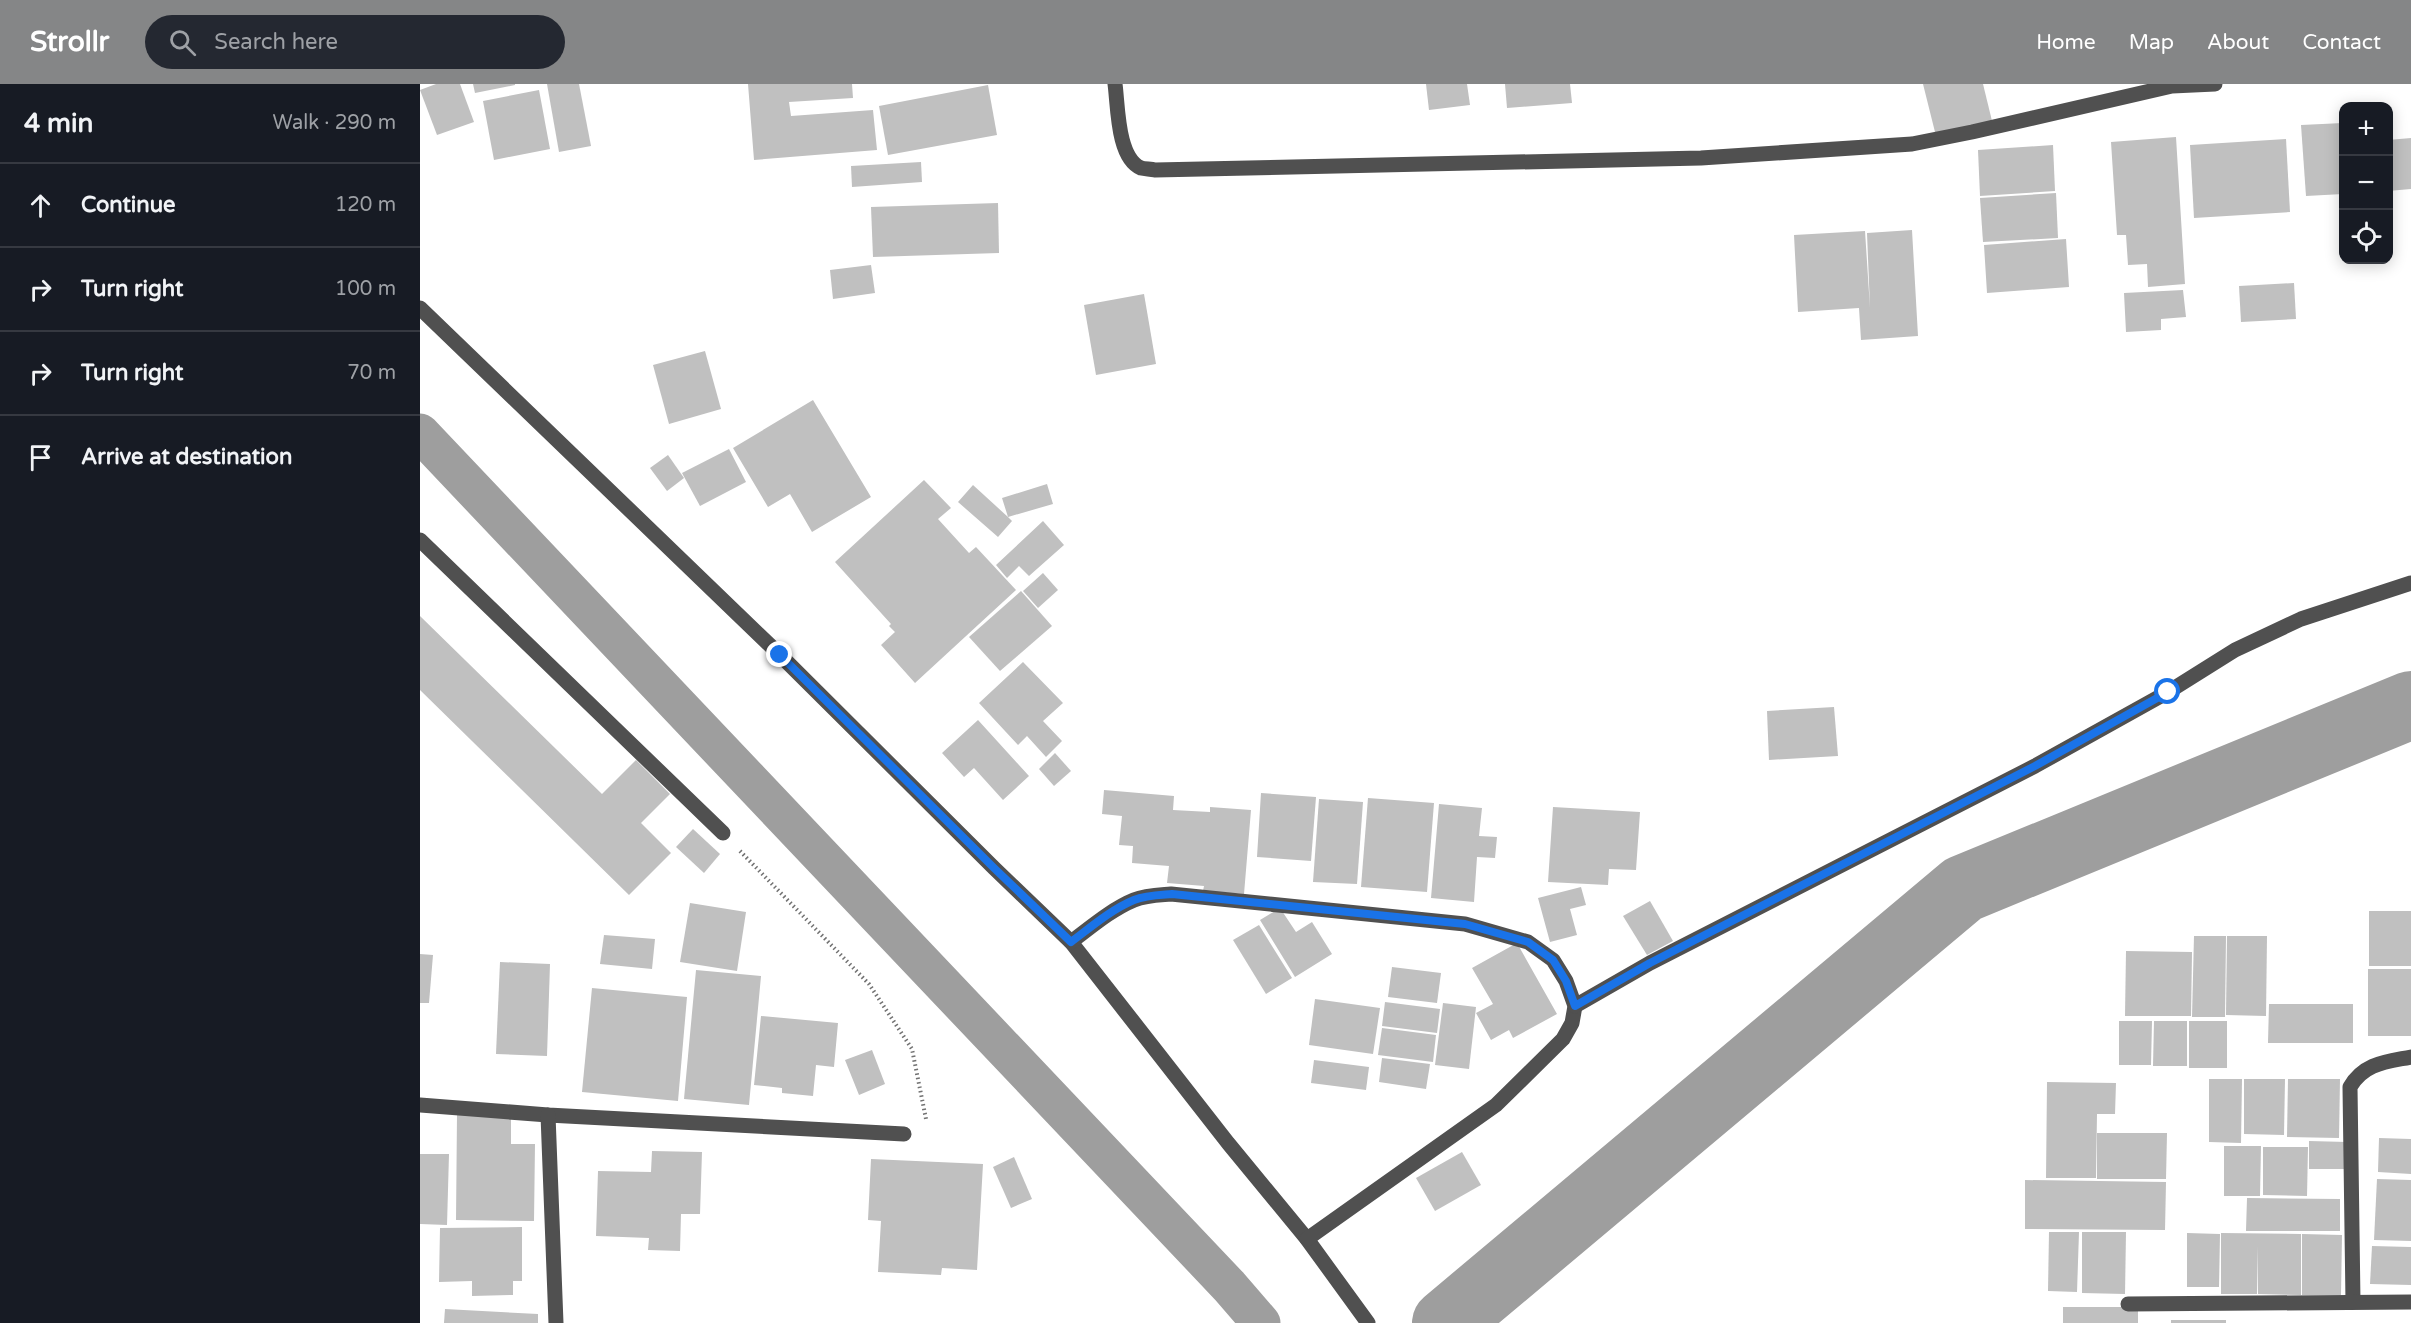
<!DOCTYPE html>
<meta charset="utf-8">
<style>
:root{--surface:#171b24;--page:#242831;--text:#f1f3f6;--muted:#9ea1a6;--line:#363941;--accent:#858687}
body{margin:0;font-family:"Varela Round",sans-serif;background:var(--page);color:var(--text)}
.controls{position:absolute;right:18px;top:18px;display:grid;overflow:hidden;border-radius:12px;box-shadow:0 3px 15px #0003}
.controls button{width:54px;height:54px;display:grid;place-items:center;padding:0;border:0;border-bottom:2px solid var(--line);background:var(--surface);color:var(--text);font:30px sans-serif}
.stop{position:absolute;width:18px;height:18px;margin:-14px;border:4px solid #1a73e8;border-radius:50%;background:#fff}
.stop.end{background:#1a73e8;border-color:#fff;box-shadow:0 2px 6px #0008}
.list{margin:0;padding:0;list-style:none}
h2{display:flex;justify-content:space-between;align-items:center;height:78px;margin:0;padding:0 24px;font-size:26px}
h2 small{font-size:20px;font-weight:400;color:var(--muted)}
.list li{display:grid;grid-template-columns:39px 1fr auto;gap:18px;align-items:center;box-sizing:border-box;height:84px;padding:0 24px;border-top:2px solid var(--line)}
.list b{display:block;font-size:22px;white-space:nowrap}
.list em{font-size:20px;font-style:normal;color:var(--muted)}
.icon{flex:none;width:33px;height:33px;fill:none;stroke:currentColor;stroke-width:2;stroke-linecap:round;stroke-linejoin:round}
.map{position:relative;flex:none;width:1991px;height:1239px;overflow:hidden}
header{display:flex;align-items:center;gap:36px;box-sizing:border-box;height:84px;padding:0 30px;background:var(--accent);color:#fff}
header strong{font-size:28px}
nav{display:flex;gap:33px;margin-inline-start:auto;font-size:21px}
.search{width:420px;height:54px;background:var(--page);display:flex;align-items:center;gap:15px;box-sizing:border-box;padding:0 21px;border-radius:33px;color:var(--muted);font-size:22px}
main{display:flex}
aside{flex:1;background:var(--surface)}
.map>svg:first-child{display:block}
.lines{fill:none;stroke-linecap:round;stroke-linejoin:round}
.canal{stroke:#9e9e9e;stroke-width:39}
.river{stroke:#9e9e9e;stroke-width:68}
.building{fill:#c0c0c0}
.path{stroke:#727272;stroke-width:4;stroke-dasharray:1.5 3;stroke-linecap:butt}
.minor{stroke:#505050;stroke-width:15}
.route{stroke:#1a73e8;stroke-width:8}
</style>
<header>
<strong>Strollr</strong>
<div class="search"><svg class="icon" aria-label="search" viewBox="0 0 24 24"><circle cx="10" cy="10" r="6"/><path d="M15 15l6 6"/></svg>Search here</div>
<nav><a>Home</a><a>Map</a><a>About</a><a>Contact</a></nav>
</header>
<main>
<aside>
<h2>4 min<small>Walk · 290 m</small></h2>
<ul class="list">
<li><svg class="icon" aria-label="ahead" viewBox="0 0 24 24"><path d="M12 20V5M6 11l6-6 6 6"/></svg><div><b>Continue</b></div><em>120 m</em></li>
<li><svg class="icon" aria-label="right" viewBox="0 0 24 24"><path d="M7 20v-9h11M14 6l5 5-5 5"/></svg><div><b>Turn right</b></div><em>100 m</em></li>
<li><svg class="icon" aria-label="right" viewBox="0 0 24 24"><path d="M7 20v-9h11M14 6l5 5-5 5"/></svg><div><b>Turn right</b></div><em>70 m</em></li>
<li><svg class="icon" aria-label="arrive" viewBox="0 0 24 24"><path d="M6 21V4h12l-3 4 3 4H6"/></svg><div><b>Arrive at destination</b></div></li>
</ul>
</aside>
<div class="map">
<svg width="1991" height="1239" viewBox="0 0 1991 1239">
<rect width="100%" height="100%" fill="#fff"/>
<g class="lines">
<!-- canal -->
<path class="canal" d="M0,349L809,1202L841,1239"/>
<!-- river -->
<path class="river" d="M1026,1239L1543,805L1991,621"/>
</g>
<!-- building -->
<g class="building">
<path d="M16,0H40L54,38L17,51L0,6Z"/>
<path d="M53,0H95V1L55,9Z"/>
<path d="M127,0H159L171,62L139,68Z"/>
<path d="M328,0H432L433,14L369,18L371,32L453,26L457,66L334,76Z"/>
<path d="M1006,0H1047L1050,21L1009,26Z"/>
<path d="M1085,0H1150L1152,19L1087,24Z"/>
<path d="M1503,0H1563L1572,37L1516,52Z"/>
<path d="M568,1L577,51L468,71L459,22Z"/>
<path d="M119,6L130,65L74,76L63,17Z"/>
<path d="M1923,39V110L1886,112L1881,41Z"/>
<path d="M1756,53L1765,200L1728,203L1727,180L1708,181L1706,151H1697L1691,58Z"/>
<path d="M1991,54V105L1968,107V56Z"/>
<path d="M1866,55L1870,128L1774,134L1770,61Z"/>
<path d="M1633,61L1635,107L1560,112L1558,66Z"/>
<path d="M501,78L502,98L432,103L431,82Z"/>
<path d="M1636,109L1638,154L1563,158L1560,114Z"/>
<path d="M578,119L579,169L453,173L451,123Z"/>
<path d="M1492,146L1498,252L1441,256L1439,224L1378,228L1374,151L1445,147L1450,224L1447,149Z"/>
<path d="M1646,155L1649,203L1567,209L1564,161Z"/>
<path d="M451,181L455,209L413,215L410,186Z"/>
<path d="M1874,199L1876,235L1821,238L1819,202Z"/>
<path d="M1763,206L1766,233L1741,235V246L1706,248L1704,209Z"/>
<path d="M724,210L736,280L676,291L664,221Z"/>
<path d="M285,267L301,325L249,340L233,281Z"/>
<path d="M393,316L451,413L392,448L370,410L348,423L313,364Z"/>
<path d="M309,365L326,398L280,422L262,389Z"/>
<path d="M248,371L264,394L247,407L230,384Z"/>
<path d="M504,396L531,424L518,435L549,469L556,463L596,506L495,599L461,561L475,548L469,542L471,540L415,478Z"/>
<path d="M627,400L633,420L588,433L592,437L578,453L538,418L553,401L588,433L582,414Z"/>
<path d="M623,437L644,461L609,492L599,482L587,494L576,481Z"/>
<path d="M623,489L638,506L618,524L603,507Z"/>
<path d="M601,507L632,542L580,587L549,553Z"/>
<path d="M0,532L182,710L216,676L250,710L221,739L251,769L209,811L0,606Z"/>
<path d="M603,578L643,619L623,637L642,657L626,673L607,652L598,661L559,619Z"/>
<path d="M1414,623L1418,672L1349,676L1347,627Z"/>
<path d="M558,636L609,692L583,716L554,684L544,693L522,669Z"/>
<path d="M635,669L651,687L634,702L619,685Z"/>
<path d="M684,706L754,712L753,726L790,728V723L831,726L824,810L783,807L784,802L747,799L749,782L712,779L713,762L699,761L702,732L682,730Z"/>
<path d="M841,709L896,713L891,777L837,773Z"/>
<path d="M948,714L1014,719L1007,808L941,803Z"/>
<path d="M899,715L943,718L937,800L893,798Z"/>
<path d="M1019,720L1062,724L1059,752L1077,753L1075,774L1057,773L1054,818L1011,814Z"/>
<path d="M1133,723L1220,728L1216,786L1189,785L1188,801L1128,798Z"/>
<path d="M273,745L300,770L284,789L256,763Z"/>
<path d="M1161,803L1166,821L1150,825L1157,851L1130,858L1118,814Z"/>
<path d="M1230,817L1253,857L1227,871L1203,832Z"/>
<path d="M270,819L326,828L317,887L260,878Z"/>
<path d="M860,824L876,848L892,838L912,870L875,893L840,836Z"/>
<rect x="1949" y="827" width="42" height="55"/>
<path d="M839,841L872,894L846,910L813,856Z"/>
<path d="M184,851L235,855L232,885L180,880Z"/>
<path d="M1774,852H1806L1805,933H1772Z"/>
<path d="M1807,852H1847L1846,932L1806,931Z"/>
<path d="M1097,859L1137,930L1093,954L1089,946L1071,956L1056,929L1073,920L1052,884Z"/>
<path d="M1706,867L1772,868L1771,932H1705Z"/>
<path d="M0,870L13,871L9,919H0Z"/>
<path d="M80,878L130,880L127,972L76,970Z"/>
<path d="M972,883L1021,889L1017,919L968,913Z"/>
<rect x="1948" y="885" width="43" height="67"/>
<path d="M276,886L341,892L329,1021L264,1015Z"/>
<path d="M172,904L267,913L258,1017L162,1008Z"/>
<path d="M895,915L960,924L953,970L889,961Z"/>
<path d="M965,918L1020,925L1017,949L962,942Z"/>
<path d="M1023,919L1056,923L1049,985L1015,981Z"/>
<path d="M1849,920H1933V959H1848Z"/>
<path d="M341,932L418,939L414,983L396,981L393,1012L362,1009V1004L334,1001Z"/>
<path d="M1699,937H1732L1731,981H1699Z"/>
<path d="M1734,937H1767V982H1733Z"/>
<rect x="1769" y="937" width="38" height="47"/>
<path d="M962,944L1016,951L1013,978L958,971Z"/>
<path d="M452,966L465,1000L439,1011L425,976Z"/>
<path d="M962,974L1010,980L1006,1005L959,998Z"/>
<path d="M894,976L949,983L946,1006L891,999Z"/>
<path d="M1789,995H1822L1821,1059L1789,1058Z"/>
<path d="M1824,995H1865L1864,1051L1824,1050Z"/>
<path d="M1868,995H1920L1919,1054L1867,1053Z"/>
<path d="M1627,998L1696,999L1695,1030H1677L1676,1094H1626Z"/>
<path d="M37,1030H91V1060H115L114,1137L36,1136Z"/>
<path d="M1677,1049H1747L1746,1095H1677Z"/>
<path d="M1959,1054L1991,1055V1090L1958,1088Z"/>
<path d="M1889,1057L1927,1058L1926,1085H1889Z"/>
<path d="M1804,1062H1841L1840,1112H1804Z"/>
<path d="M1843,1063H1888L1887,1112L1843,1111Z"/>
<path d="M232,1067L282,1068L280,1130H261L260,1167L228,1166L229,1154L176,1152L178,1087L231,1088Z"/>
<path d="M1042,1068L1061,1101L1015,1127L996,1094Z"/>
<path d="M0,1070H29L27,1141L0,1140Z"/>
<path d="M594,1073L612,1115L591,1124L573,1083Z"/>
<path d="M451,1075L563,1080L557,1186L522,1184L521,1191L458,1188L461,1137L448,1136Z"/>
<path d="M1957,1095L1991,1096V1157L1954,1156Z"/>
<path d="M1605,1096L1746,1098L1745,1146L1605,1145Z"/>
<path d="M1827,1114L1920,1115V1147H1826Z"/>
<path d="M102,1143V1197H93V1211L52,1212V1197L19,1198L20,1144Z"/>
<path d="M1629,1148H1659L1657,1208L1628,1207Z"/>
<path d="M1662,1148H1706L1705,1210L1662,1209Z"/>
<path d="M1767,1149L1800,1150L1799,1203H1767Z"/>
<path d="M1801,1149L1881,1150V1211L1838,1210V1162L1837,1210H1801Z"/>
<path d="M1882,1150L1922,1151L1921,1211H1882Z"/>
<path d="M1952,1162L1991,1163V1201L1950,1200Z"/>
<rect x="1643" y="1223" width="75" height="16"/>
<path d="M25,1225L118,1230V1239H24Z"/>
<rect x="1751" y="1236" width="55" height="3"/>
</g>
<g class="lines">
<!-- path -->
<path class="path" d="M320,767L449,900L492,965L506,1035"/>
<!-- minor -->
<g class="minor">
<path d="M695,0C698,21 697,74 721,84C725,85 731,85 735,86L1281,74L1492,60L1552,48L1752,2L1795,0"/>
<path d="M0,224L360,571L574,784L651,858L808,1059L887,1155L948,1239"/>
<path d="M0,456L303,749"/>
<path d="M651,858C671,843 692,825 714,816C726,811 739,811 751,810L1045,840L1108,858L1133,876L1146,897L1155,922L1152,939L1143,955L1076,1021L887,1155"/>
<path d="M1155,922L1230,879L1615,682L1748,608L1815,566L1881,535L1991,499"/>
<path d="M0,1021L128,1031L484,1050"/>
<path d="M128,1031L136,1239"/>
<path d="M1933,1218L1930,1003C1944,979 1966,978 1991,973"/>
<path d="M1708,1220L1991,1218"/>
</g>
</g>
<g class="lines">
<!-- route -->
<path class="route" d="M360,571L574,784L651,858C671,843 692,825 714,816C726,811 739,811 752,810L1045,840L1108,858L1133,876L1146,897L1155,922L1230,879L1615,682L1748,608"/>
</g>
</svg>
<div class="controls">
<button>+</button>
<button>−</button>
<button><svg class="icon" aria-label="locate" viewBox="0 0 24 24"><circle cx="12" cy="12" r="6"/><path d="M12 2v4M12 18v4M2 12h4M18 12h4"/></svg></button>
</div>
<div class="stop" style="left:1748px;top:608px"></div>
<div class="stop end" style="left:360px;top:571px"></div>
</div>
</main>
